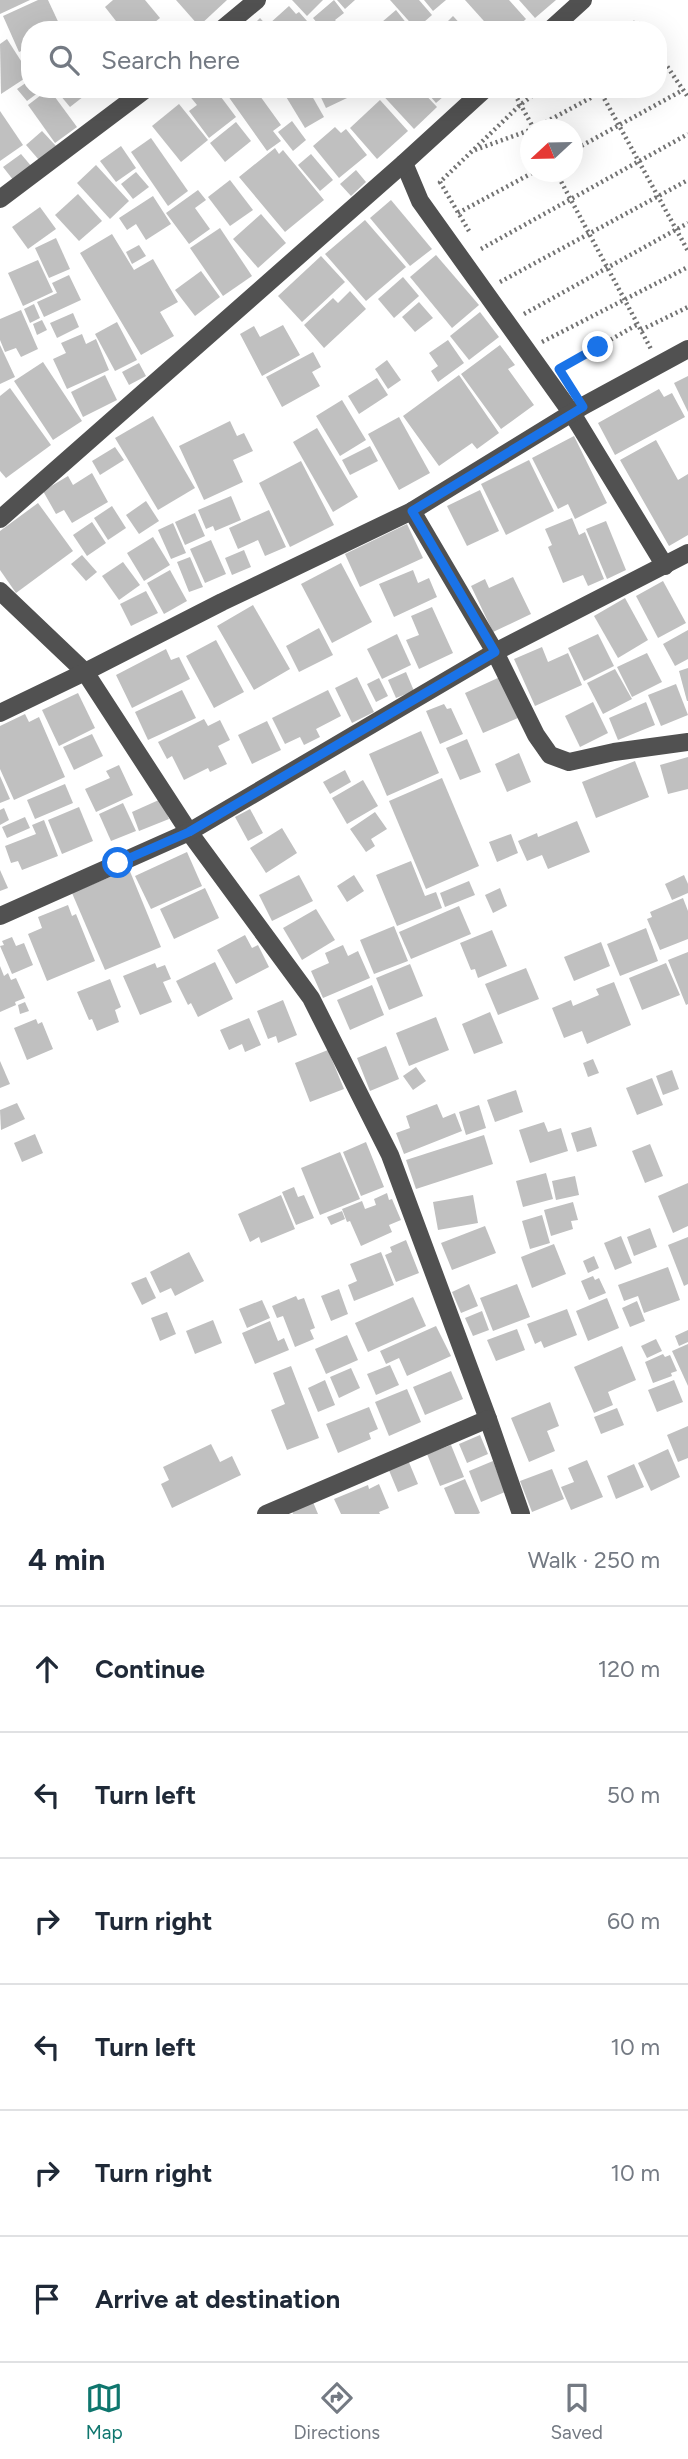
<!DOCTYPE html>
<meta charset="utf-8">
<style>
:root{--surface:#fff;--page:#f6f6f7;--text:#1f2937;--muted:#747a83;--line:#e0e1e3;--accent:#0f766e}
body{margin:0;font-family:Figtree,sans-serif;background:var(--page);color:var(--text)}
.compass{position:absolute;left:520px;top:119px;width:63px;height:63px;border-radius:50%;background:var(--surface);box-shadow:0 7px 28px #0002;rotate:248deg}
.stop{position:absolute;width:21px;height:21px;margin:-16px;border:5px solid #1a73e8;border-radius:50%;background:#fff}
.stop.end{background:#1a73e8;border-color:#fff;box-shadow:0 2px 7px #0008}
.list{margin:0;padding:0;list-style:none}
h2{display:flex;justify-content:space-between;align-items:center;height:91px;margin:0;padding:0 28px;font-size:30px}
h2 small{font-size:23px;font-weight:400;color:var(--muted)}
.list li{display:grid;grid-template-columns:46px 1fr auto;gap:21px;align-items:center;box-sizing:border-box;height:126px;padding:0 28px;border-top:2px solid var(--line)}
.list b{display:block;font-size:26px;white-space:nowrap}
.list em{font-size:23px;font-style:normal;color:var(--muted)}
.icon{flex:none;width:38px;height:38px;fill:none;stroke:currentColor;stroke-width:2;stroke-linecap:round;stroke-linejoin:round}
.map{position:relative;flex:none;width:688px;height:1514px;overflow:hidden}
.search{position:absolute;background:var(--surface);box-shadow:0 7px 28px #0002;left:21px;right:21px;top:21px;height:77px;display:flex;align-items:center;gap:18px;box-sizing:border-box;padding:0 24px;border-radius:28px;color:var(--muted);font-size:26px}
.sheet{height:847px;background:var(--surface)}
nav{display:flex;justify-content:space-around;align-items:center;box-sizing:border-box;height:98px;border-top:2px solid var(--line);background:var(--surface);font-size:19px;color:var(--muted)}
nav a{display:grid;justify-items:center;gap:4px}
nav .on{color:var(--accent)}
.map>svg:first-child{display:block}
.building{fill:#c0c0c0}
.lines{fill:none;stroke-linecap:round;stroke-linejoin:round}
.path{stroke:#737373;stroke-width:4.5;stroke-dasharray:2 3.5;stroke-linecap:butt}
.minor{stroke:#515151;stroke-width:18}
.route{stroke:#1a73e8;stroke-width:9}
</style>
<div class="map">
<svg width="688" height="1514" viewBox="0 0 688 1514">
<rect width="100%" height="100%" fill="#fff"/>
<!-- building -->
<g class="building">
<path d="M0,0H30L0,14Z"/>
<path d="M38,0H48L62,30H30V47L19,52L3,16Z"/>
<path d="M113,0H145L160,18L145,30H123L105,7Z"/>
<path d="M176,0H227L199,26Z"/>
<path d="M292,0H323L307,16Z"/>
<path d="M334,0L344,13L335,20L341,27L338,30H323L313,18Z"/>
<path d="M337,0H355L345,9Z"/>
<path d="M390,0H419L432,15L416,29Z"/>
<path d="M424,0H446L433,11Z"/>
<path d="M465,0H509L526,19L514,30H492Z"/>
<path d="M519,0H556L535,18Z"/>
<path d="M289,6L296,14L299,12L315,30H275L269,24Z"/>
<path d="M396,10L411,29L376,30L375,28Z"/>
<path d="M453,16L466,30H439Z"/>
<path d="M260,18L271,30H248Z"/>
<path d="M7,39L30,75L1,94L0,44Z"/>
<path d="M30,80V89H43L27,101L17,89Z"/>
<path d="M49,89L77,127L55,143L28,105Z"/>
<path d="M55,89H93L70,107Z"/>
<path d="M194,89H215L236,117L209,138L189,111L197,105L188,94Z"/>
<path d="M223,89H255L281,125L273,131L281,141L267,151Z"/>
<path d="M294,89H308L324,117L305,128L285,95Z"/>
<path d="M317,89H366L326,108Z"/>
<path d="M377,89H420L437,107L414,129Z"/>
<path d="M424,89H452L436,103Z"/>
<path d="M380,100L408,131L377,159L350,128Z"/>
<path d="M179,104L208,140L181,162L152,126Z"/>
<path d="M0,111L23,145L0,161Z"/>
<path d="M292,121L306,140L293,151L278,132Z"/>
<path d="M236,122L251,141L225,162L210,143Z"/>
<path d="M335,127L341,133L346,129L367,155L339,178L313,146Z"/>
<path d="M42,131L56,146L39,160L26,145Z"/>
<path d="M151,138L188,191L168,206L131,152Z"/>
<path d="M121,146L136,168L116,182L100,161Z"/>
<path d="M275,148L279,154L283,150L324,200L285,232L239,177Z"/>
<path d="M21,154L32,167L14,181L3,167Z"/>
<path d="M311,154L333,180L320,191L298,165Z"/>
<path d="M96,165L129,201L110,219L77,183Z"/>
<path d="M356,170L366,182L351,196L340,184Z"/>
<path d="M136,172L149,187L133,199L121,184Z"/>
<path d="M230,180L253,210L230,226L208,197Z"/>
<path d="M198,190L206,200L195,208L210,229L189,244L166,213Z"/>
<path d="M78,194L102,221L79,241L55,215Z"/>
<path d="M153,196L171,224L146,240L136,224L127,230L119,218Z"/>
<path d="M391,200L432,249L410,266L370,218Z"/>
<path d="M40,207L56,229L28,249L12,227Z"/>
<path d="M261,214L286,243L258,268L233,239Z"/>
<path d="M365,220L406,267L366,301L325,254Z"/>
<path d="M220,228L252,276L223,296L190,248Z"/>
<path d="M112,234L134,270L153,259L178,302L160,312L174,336L141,355L80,253Z"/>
<path d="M56,238L70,269L49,278L35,248Z"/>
<path d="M139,245L146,256L132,264L126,252Z"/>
<path d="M436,255L479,305L452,328L410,277Z"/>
<path d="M321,256L345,282L302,322L278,296Z"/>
<path d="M38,260L53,292L23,306L8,273Z"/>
<path d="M201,271L220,297L195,316L175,290Z"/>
<path d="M69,275L81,300L44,317L37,302L57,293L52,283Z"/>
<path d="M403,277L419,296L394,318L378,299Z"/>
<path d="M350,291L366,309L324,348L304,325L333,298L338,303Z"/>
<path d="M419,302L433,318L415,332L402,317Z"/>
<path d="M34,304L40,318L30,323L24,309Z"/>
<path d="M21,310L38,349L21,357L16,348L5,352L0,340V319Z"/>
<path d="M480,312L499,337L469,360L450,336Z"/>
<path d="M73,313L79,327L57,338L50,323Z"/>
<path d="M42,320L47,330L37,335L33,324Z"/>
<path d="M117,322L137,360L115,371L95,334Z"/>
<path d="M283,325L300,355L262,376L240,334L254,326L260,337Z"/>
<path d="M82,334L86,344L96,339L109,370L67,389L53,359L66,353L61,343Z"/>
<path d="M448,340L464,363L438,382L431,371L438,366L429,353Z"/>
<path d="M0,345L15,377L0,384Z"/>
<path d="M500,345L515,365L508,369L534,405L501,429L461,374Z"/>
<path d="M313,352L321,367L312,372L320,386L282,407L266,377Z"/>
<path d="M387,360L401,380L388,389L375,369Z"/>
<path d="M43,362L82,421L53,440L14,381Z"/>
<path d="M139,363L146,376L129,385L122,372Z"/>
<path d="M105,375L117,400L83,417L71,392Z"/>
<path d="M459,375L499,433L477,449L472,443L439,466L403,416Z"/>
<path d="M688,376V412L674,383Z"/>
<path d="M377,378L388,395L359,414L348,396Z"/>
<path d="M10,388L51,445L6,478L0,471V396Z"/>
<path d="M659,389L664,397L672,393L685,417L615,455L598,423Z"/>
<path d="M342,400L366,440L340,456L316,416Z"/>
<path d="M153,416L195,488L158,510L115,438Z"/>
<path d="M399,417L430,473L399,490L368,434Z"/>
<path d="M230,421L237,436L244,433L253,451L233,460L243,482L204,500L179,446Z"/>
<path d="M317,428L358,497L333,512L293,442Z"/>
<path d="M574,436L607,503L575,519L568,504L558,509L532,458Z"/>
<path d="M656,440L678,480L688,474V535L669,546L620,460Z"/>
<path d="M370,446L378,461L350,475L342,460Z"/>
<path d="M115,447L124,460L100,475L92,461Z"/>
<path d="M529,460L554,511L506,535L481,484Z"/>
<path d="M301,461L334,525L290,547L259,483Z"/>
<path d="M92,473L108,502L72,523L64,510L56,514L43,491L68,476L73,485Z"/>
<path d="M480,490L499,531L467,546L447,506Z"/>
<path d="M231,496L241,520L215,531L213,526L206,529L198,510Z"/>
<path d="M146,501L159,521L139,534L126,515Z"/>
<path d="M38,503L73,551L16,593L0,570V531Z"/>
<path d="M112,506L126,528L108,540L94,518Z"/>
<path d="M269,510L286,547L265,556L258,540L238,549L229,528Z"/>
<path d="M195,513L205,536L185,545L175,522Z"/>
<path d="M572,518L579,535L585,532L604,579L588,586L583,575L563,583L548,547L552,545L545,529Z"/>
<path d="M606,521L626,570L607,579L586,529Z"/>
<path d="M92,522L106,543L87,556L73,535Z"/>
<path d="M173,523L186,553L171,559L158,530Z"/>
<path d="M407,524L423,558L360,587L345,554Z"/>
<path d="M153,537L170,565L144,581L127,553Z"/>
<path d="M211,540L226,574L205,583L190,549Z"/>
<path d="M244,550L251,567L232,575L225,558Z"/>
<path d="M82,555L97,572L86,581L71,564Z"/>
<path d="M190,557L203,587L189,592L177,562Z"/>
<path d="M123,562L140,585L119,600L102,576Z"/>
<path d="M341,563L372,622L332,643L301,584Z"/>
<path d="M170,570L187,601L164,614L147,583Z"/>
<path d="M413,570L418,583L429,578L437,597L394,617L379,584Z"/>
<path d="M513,577L531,614L493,632L471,586L485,579L489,588Z"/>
<path d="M663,581L686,623L658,638L636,596Z"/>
<path d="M146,591L158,613L131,626L120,604Z"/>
<path d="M625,598L648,640L618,658L594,616Z"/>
<path d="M253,605L290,669L254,690L217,626Z"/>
<path d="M432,607L453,653L419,669L406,640L419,635L411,616Z"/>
<path d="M319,628L333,655L299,672L286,646Z"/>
<path d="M688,630V659L675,666L663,644Z"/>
<path d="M397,634L411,665L382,679L367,649Z"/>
<path d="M598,634L614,666L584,681L568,648Z"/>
<path d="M216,640L244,692L214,708L186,656Z"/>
<path d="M542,647L548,662L568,653L582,685L535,706L514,659Z"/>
<path d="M166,649L171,660L179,657L190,679L132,708L116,675Z"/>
<path d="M647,653L662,682L632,697L617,667Z"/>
<path d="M688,668V701H687L679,671Z"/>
<path d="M615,669L632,699L603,714L587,683Z"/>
<path d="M406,672L414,691L396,698L388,680Z"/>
<path d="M357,677L374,712L352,723L335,688Z"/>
<path d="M500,677L518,718L483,733L465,693Z"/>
<path d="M379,678L388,696L376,702L367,684Z"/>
<path d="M676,684L688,715L661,726L648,695Z"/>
<path d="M182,690L196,718L148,740L135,712Z"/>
<path d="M328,690L341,716L316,729L320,737L304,745L300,737L285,744L272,718Z"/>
<path d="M78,693L95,728L59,746L42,710Z"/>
<path d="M593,702L608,733L580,747L565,716Z"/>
<path d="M646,702L655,725L618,740L609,718Z"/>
<path d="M444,704L447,709L451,708L463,734L440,744L426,711Z"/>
<path d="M25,714L29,722L39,717L65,777L14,800L0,769V726Z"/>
<path d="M204,719L208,726L220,720L230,740L218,746L227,764L210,772L208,768L184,780L172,756L167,759L158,742Z"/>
<path d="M267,721L281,750L252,764L238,735Z"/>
<path d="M421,731L439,773L387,796L369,754Z"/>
<path d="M92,734L103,756L74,770L63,747Z"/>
<path d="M467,739L481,772L460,780L446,748Z"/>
<path d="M519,753L531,782L507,792L495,764Z"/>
<path d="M688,757V789L668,794L660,765Z"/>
<path d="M635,761L649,797L596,818L582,782Z"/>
<path d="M119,765L133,795L96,812L85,789L110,778L106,771Z"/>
<path d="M345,770L351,782L330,794L323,782Z"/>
<path d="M0,776L10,799L0,803Z"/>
<path d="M442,778L479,866L426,889L389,801Z"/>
<path d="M363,780L378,806L347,824L332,798Z"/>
<path d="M65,784L73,803L35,819L27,800Z"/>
<path d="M161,799L169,819L139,831L132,812Z"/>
<path d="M123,803L136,831L111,841L99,814Z"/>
<path d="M79,807L93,841L62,854L48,820Z"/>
<path d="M4,808L9,820L0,825V810Z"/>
<path d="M250,809L263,833L248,841L235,817Z"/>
<path d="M375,812L387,829L371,839L375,846L366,852L350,829Z"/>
<path d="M25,817L30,828L7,838L2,827Z"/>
<path d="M44,820L58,856L22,870L18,861L11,863L5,846L36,834L32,825Z"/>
<path d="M577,821L590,852L548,869L542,855L527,861L518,841L537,833L538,837Z"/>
<path d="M282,828L297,853L266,873L250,848Z"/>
<path d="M511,834L518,853L497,862L489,842Z"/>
<path d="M187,852L202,886L151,909L135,876Z"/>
<path d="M411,861L425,896L436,892L442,908L397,926L376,875Z"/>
<path d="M129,869L161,947L105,970L72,893Z"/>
<path d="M0,870L8,888L0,891Z"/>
<path d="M299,875L313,901L272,921L259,895Z"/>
<path d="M354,875L364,891L347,902L337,886Z"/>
<path d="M684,875L688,884V893L672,900L665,884Z"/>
<path d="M469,881L475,895L445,907L440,893Z"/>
<path d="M205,888L219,918L174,939L160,909Z"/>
<path d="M500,888L507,906L493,913L485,895Z"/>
<path d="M683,898L688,911V939L660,950L647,919L652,917L650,912Z"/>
<path d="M68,905L72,916L76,914L95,961L47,981L28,934L42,928L38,917Z"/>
<path d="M459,906L471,934L411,959L399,932Z"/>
<path d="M316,909L335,940L302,960L283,928Z"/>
<path d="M394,926L408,961L374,974L360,940Z"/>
<path d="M646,928L658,961L620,976L607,944Z"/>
<path d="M492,930L507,966L478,978L475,969L471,970L460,943Z"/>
<path d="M245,935L252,948L258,945L269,967L236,984L217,950Z"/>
<path d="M12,937L16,946L24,943L33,965L12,974L0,946L4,945L2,941Z"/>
<path d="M601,942L610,966L574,981L564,957Z"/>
<path d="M343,945L348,956L358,951L370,978L323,998L311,971L329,963L325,953Z"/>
<path d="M688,952V1004L686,1005L668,960Z"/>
<path d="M215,962L233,999L198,1017L191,1003L188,1005L176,981Z"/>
<path d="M155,963L157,968L165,965L171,979L163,982L172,1002L140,1015L123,976Z"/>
<path d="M666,963L680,995L642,1010L629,978Z"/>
<path d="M410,964L423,996L389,1010L376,978Z"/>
<path d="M0,966L4,976L8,973L11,980L16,978L25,998L15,1002L16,1005L0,1012Z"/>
<path d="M526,968L539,999L498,1015L485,984Z"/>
<path d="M110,979L121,1007L115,1010L119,1022L97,1031L92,1019L89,1020L77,992Z"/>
<path d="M614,982L631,1025L587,1044L582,1031L564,1038L552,1008L571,1000L573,1006L599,995L596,989Z"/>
<path d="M372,985L384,1015L350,1030L337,1000Z"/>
<path d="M283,1000L297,1035L278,1043L276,1036L268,1039L257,1011Z"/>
<path d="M25,1002L29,1011L20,1014L18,1005Z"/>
<path d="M490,1012L503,1043L474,1054L462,1024Z"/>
<path d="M436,1017L449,1050L409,1066L396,1033Z"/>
<path d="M249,1018L261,1045L245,1052L242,1044L229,1050L220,1030Z"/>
<path d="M36,1019L38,1024L42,1022L53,1049L27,1060L14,1028Z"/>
<path d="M386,1046L399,1079L370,1091L357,1058Z"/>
<path d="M328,1050L344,1089L310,1102L295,1063Z"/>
<path d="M593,1059L599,1073L588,1077L583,1063Z"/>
<path d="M0,1061L10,1084L0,1088Z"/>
<path d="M416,1067L426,1081L413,1090L403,1076Z"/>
<path d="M672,1070L679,1089L663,1095L656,1076Z"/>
<path d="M652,1078L663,1105L637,1115L626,1088Z"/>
<path d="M516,1090L523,1112L495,1122L487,1100Z"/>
<path d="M17,1103L25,1119L1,1130L0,1110Z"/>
<path d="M437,1104L443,1118L455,1113L462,1131L404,1154L396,1133L410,1128L406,1116Z"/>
<path d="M479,1105L486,1128L466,1135L459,1112Z"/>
<path d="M544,1122L548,1132L561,1128L568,1151L530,1163L519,1130Z"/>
<path d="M591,1127L597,1146L577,1152L571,1133Z"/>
<path d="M35,1134L43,1153L22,1162L14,1143Z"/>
<path d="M484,1135L493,1164L416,1189L406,1160Z"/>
<path d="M366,1142L384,1187L361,1196L343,1152Z"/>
<path d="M650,1144L663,1176L645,1183L632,1151Z"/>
<path d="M340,1152L360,1199L320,1215L301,1168Z"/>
<path d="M546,1173L553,1199L523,1207L516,1181Z"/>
<path d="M575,1176L579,1195L556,1200L552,1181Z"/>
<path d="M688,1183V1226L673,1233L658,1196Z"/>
<path d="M294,1187L298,1197L304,1195L314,1218L296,1225L282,1192Z"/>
<path d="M387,1193L389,1200L392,1199L401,1220L389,1225L392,1232L361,1246L350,1221L347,1222L342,1209L362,1201L365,1209L376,1205L374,1199Z"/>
<path d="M281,1195L295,1229L261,1243L259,1237L250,1242L238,1214Z"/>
<path d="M473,1195L478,1223L438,1230L433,1202Z"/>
<path d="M573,1202L578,1220L571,1221L573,1229L551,1236L544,1210Z"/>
<path d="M342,1211L345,1219L331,1225L327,1217Z"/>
<path d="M542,1215L550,1243L530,1249L522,1221Z"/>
<path d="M485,1226L496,1253L452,1270L441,1243Z"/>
<path d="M650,1228L657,1247L634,1256L627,1237Z"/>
<path d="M621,1236L632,1263L615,1270L604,1243Z"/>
<path d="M688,1237V1284L684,1286L668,1245Z"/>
<path d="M406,1240L419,1273L396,1282L385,1255L392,1252L390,1247Z"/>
<path d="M554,1244L566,1274L532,1288L521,1257Z"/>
<path d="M189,1252L204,1281L175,1296L171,1288L160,1293L150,1272Z"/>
<path d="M381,1252L394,1285L354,1301L348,1285L357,1281L350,1264Z"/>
<path d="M594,1256L599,1268L588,1273L583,1261Z"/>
<path d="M668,1267L680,1300L644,1313L638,1296L624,1301L618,1285Z"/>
<path d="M593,1276L595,1280L599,1278L606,1293L589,1300L581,1281Z"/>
<path d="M146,1277L156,1298L142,1305L131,1283Z"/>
<path d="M469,1284L478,1306L461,1313L452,1292Z"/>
<path d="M517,1284L530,1317L493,1331L480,1298Z"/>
<path d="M339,1289L348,1314L331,1321L321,1296Z"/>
<path d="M296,1296L298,1300L304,1298L315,1328L310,1330L314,1339L295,1347L283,1316L277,1318L272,1306Z"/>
<path d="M413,1297L426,1326L368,1352L355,1323Z"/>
<path d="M607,1298L619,1328L588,1341L576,1311Z"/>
<path d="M262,1300L270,1318L247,1328L239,1309Z"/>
<path d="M637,1301L645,1321L630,1327L622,1308Z"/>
<path d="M567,1309L577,1335L544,1348L541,1341L535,1344L527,1324Z"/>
<path d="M482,1311L489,1330L473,1336L465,1318Z"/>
<path d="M167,1312L176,1334L160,1341L151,1318Z"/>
<path d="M213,1320L222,1343L195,1354L186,1331Z"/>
<path d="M270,1321L278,1341L284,1338L289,1350L255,1364L242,1333Z"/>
<path d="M436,1326L451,1356L407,1376L399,1358L386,1364L380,1351Z"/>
<path d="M517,1329L525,1350L496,1361L487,1340Z"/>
<path d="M688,1330V1342L679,1346L675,1336Z"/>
<path d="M347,1335L358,1360L326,1374L315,1349Z"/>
<path d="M656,1339L662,1351L647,1358L641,1346Z"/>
<path d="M688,1344V1386L672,1351Z"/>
<path d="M622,1346L636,1380L608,1392L613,1405L594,1413L574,1367Z"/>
<path d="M663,1354L665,1357L670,1355L677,1371L671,1373L672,1376L653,1383L645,1362Z"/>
<path d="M390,1365L399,1385L376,1395L367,1374Z"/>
<path d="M291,1366L319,1438L287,1450L271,1410L285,1404L273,1373Z"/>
<path d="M351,1368L360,1388L339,1398L330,1377Z"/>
<path d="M451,1371L463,1399L425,1415L413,1387Z"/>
<path d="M325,1380L335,1405L318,1412L308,1388Z"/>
<path d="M674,1380L683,1402L657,1412L648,1390Z"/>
<path d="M407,1389L421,1422L389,1436L375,1402Z"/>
<path d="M550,1402L559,1426L547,1431L555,1451L529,1462L511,1418Z"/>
<path d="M369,1407L378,1429L369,1433L371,1439L338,1453L326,1424Z"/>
<path d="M617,1408L624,1425L601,1434L594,1417Z"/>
<path d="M688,1426V1458L678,1462L667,1435Z"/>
<path d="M480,1435L488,1454L467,1463L459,1444Z"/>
<path d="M211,1444L220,1462L232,1456L241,1475L172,1508L161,1484L169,1480L163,1467Z"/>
<path d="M451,1445L464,1477L440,1486L427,1454Z"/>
<path d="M668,1449L680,1477L651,1491L638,1463Z"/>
<path d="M408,1460L418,1484L398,1492L388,1468Z"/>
<path d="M587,1460L603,1497L571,1510L561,1487L574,1482L568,1468Z"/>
<path d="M493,1461L505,1492L481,1502L469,1471Z"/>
<path d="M634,1464L644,1487L616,1499L607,1476Z"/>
<path d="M552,1469L564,1499L532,1512L520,1481Z"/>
<path d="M465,1479L480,1513L478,1514H455L444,1488Z"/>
<path d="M379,1484L389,1508L379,1512L380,1514H341L334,1499L368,1485L369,1489Z"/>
<path d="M313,1502L318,1514H293L292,1511Z"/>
</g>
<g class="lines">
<!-- path -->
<g class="path">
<path d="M625,30L637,21L643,30"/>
<path d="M658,53L688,97"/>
<path d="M512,89L534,129"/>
<path d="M599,89L688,251"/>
<path d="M531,130L607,89"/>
<path d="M475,150L530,130"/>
<path d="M572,151L683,90"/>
<path d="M556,172L651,349"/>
<path d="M458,213L534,172"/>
<path d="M469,231L440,182L520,105L541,89"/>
<path d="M481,249L688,134"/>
<path d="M500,282L688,180"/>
<path d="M524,314L688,223"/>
<path d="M641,330L688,307"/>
<path d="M542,342L688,267"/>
<path d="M563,367L638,324"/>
</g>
<!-- minor -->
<g class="minor">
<path d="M221,30L257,0"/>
<path d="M550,30L583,0"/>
<path d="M404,163L420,201L573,415L665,566"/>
<path d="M0,199L146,89"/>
<path d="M412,511L495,652L536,735L550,755L569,762L614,752L688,742"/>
<path d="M0,519L404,163L485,89"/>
<path d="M0,591L85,672L189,832L311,998L390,1155L488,1419L521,1514"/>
<path d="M0,713L85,672L222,602L412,511L583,406L688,349"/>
<path d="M0,916L189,832L495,652L688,553"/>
<path d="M266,1514L488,1419"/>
</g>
</g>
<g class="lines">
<!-- route -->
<path class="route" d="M118,863L189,832L495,652L412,511L583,407L559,369L598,347"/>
</g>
</svg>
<svg class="compass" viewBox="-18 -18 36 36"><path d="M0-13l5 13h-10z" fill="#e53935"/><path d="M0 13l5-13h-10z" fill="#747a83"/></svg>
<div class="stop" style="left:118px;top:863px"></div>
<div class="stop end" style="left:598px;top:347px"></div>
<div class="search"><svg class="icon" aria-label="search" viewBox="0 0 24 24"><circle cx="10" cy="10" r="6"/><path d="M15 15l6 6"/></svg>Search here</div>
</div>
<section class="sheet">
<h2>4 min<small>Walk · 250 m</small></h2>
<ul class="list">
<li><svg class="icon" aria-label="ahead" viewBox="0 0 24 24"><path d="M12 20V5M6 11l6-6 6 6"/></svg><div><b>Continue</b></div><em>120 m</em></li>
<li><svg class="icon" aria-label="left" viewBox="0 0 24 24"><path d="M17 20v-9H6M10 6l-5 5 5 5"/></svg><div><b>Turn left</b></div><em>50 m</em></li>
<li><svg class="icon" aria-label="right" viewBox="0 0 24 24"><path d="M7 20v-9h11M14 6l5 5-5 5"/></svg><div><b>Turn right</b></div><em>60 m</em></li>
<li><svg class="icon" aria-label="left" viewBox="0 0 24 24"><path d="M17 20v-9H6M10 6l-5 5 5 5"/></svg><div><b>Turn left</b></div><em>10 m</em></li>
<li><svg class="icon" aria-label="right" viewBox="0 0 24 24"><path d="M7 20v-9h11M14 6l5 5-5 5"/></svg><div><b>Turn right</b></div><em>10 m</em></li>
<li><svg class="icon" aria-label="arrive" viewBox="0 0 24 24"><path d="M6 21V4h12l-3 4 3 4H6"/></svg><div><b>Arrive at destination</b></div></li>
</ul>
</section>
<nav>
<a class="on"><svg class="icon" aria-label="map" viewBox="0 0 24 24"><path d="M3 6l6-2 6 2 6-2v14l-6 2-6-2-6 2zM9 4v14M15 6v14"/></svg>Map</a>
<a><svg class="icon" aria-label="directions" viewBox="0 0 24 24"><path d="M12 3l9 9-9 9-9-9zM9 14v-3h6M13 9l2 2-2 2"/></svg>Directions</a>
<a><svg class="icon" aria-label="saved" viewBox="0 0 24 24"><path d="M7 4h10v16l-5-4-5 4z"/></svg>Saved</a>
</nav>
